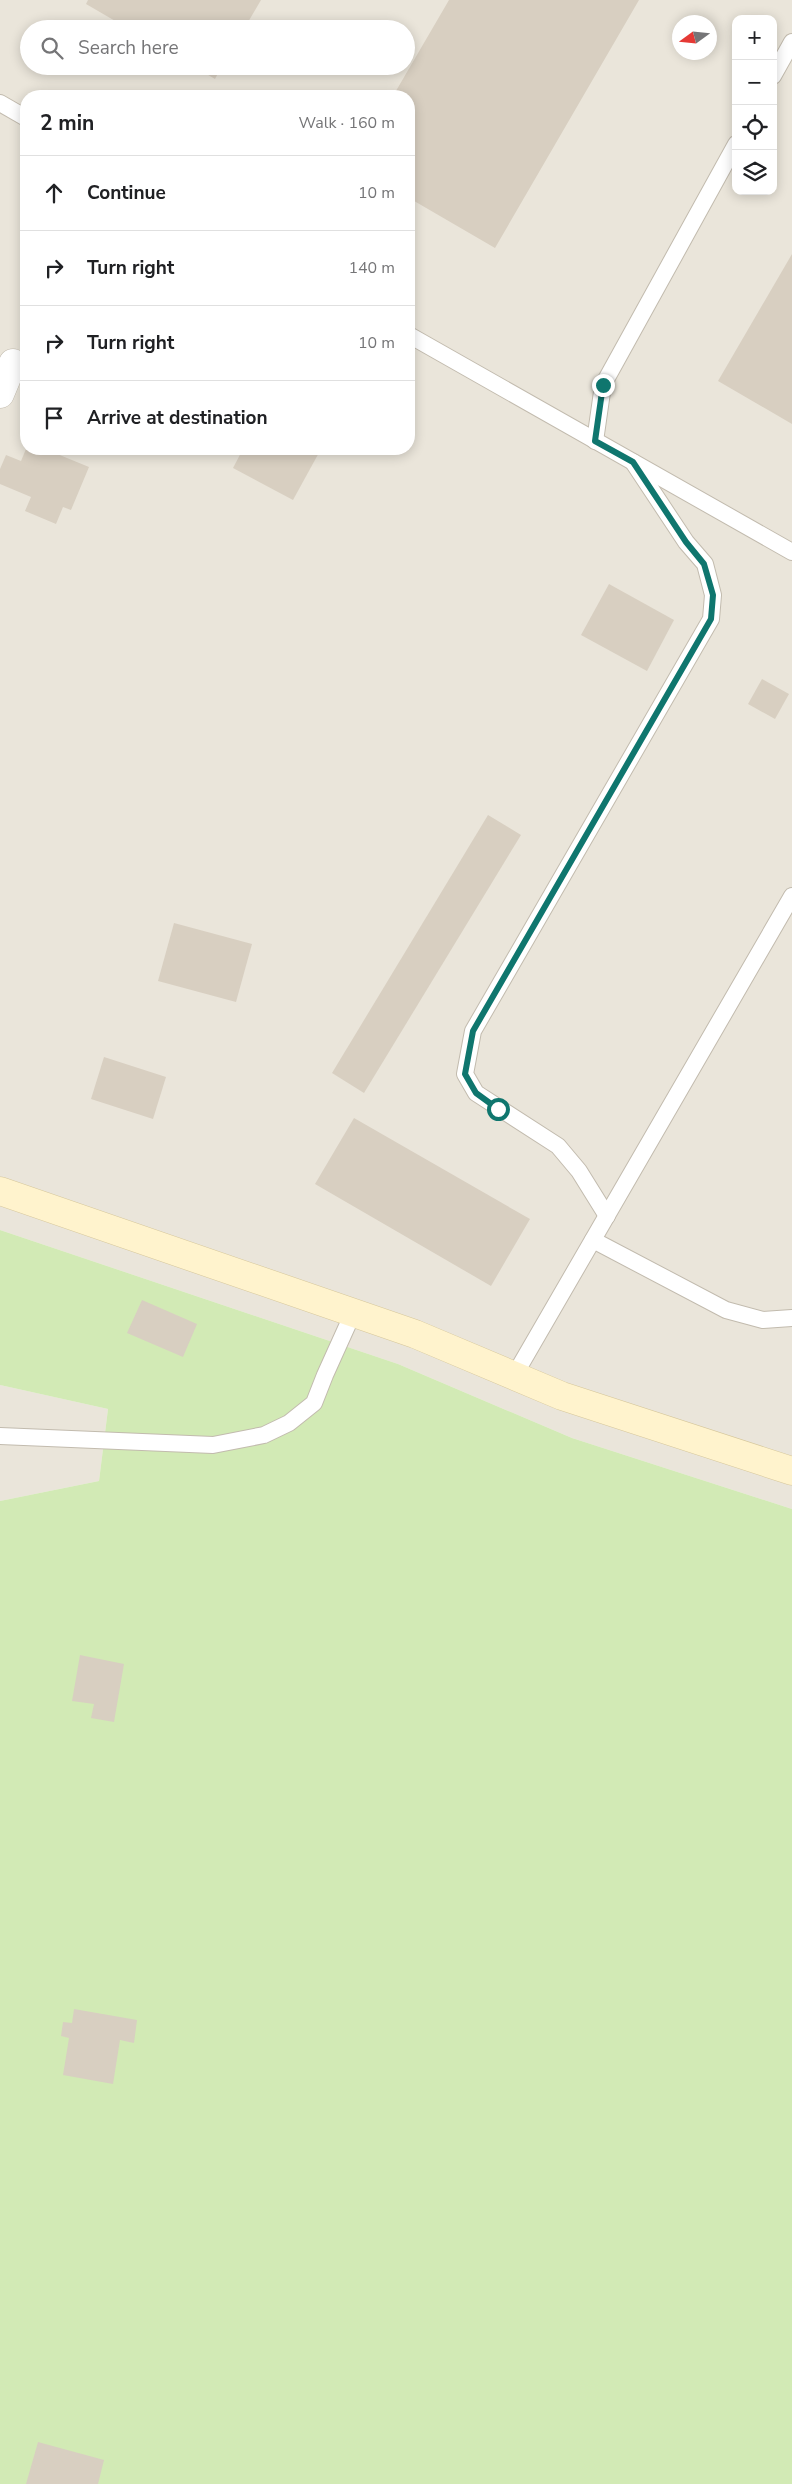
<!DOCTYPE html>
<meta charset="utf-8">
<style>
:root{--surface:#fff;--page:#f2f2f2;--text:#202124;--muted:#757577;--line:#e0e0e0}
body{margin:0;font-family:"Nunito Sans",sans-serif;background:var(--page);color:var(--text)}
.controls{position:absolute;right:15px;top:15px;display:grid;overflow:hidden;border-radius:10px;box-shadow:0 2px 12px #0003}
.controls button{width:45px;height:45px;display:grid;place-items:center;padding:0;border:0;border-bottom:1px solid var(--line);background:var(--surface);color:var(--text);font:25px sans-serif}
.compass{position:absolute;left:672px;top:15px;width:45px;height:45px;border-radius:50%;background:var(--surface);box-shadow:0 2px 12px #0003;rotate:255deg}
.stop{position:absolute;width:15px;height:15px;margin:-11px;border:4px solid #0f766e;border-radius:50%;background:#fff}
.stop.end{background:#0f766e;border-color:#fff;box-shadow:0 1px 5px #0008}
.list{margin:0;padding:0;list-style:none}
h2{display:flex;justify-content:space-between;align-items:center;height:65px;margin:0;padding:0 20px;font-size:21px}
h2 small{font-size:16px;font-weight:400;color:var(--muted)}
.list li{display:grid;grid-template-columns:32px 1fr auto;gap:15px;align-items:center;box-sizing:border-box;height:75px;padding:0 20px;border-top:1px solid var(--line)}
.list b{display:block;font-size:19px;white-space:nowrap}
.list em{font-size:16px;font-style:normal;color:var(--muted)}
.icon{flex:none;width:28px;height:28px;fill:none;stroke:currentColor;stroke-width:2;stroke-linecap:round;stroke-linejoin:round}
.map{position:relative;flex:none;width:792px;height:2484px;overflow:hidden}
.search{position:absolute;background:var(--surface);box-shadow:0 2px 12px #0003;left:20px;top:20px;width:395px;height:55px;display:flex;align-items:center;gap:12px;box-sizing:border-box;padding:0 18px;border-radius:28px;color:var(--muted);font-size:19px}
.panel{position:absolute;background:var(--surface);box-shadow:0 2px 12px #0003;left:20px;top:90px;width:395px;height:365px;border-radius:20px}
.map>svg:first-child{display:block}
.residential{fill:#eae5da;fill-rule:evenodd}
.green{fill:#d2eab5}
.building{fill:#d8cfc1}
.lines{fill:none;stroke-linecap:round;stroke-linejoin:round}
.lane-casing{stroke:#c2bbae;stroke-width:18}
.street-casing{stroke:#c2bbae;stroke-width:29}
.secondary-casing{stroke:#d6c79b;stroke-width:29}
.lane{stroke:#fff;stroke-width:16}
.street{stroke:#fff;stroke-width:28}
.secondary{stroke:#fff3cd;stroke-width:28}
.route{stroke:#0f766e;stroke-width:6}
</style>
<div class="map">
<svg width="792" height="2484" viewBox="0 0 792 2484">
<rect width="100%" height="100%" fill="#f6f3ec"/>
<!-- residential -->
<g class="residential">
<path d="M0,0H792V1509L572,1438L398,1364L0,1230ZM736,19H773V191H736ZM680,22H710V52H680ZM29,29H406V66H29ZM26,96H409V449H26Z"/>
<path d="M0,1385L108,1409L99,1481L0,1501Z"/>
</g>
<!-- green -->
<path class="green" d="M0,1230L398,1364L572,1438L792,1509V2484H0V1501L99,1481L108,1409L0,1385Z"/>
<!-- building -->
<g class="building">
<path d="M88,0H261L244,29H129L86,4Z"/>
<path d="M449,0H639L495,248L409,198V96H393Z"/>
<path d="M193,66H222L215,79Z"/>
<path d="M792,254V424L718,381Z"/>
<path d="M26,449H45L89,467L71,510L63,507L56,524L25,511L31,497L0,484V469L6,455L21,461Z"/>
<path d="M243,449H321L293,500L233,468Z"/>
<path d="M609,584L674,620L647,671L581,635Z"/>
<path d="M762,679L789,694L775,719L748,704Z"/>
<path d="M488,815L521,835L364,1093L332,1073Z"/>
<path d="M174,923L252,944L236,1002L158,981Z"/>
<path d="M104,1057L166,1077L153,1119L91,1099Z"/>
<path d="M354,1118L530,1219L491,1286L315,1184Z"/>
<path d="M142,1300L197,1324L183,1357L127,1333Z"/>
<path d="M80,1655L124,1664L114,1722L91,1718L94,1704L72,1701Z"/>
<path d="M74,2009L137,2020L134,2043L120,2040L113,2084L63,2075L69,2038L61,2036L63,2022L72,2023Z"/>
<path d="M38,2442L104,2460L98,2484H26Z"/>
</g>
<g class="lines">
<!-- lane casing -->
<g class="lane-casing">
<g id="lane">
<path d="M773,76L792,42"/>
<path d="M0,103L26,118"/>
<path d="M409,335L792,552"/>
<path d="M595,441L603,385L736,144"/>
<path d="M607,1216L579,1171L558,1146L476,1093L465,1074L473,1031L711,619L713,595L705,564L686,542L633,462"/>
<path d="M593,1240L726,1310L763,1320L792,1318"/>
<path d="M514,1376L792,896"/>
<path d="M0,1436L213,1445L264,1435L289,1423L314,1403L325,1375L353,1313"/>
</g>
</g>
<!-- street casing -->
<g class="street-casing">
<path id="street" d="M0,394L13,363"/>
</g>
<!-- secondary casing -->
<g class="secondary-casing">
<path id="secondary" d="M0,1191L415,1334L562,1396L792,1471"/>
</g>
<!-- lane -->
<use href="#lane" class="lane"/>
<!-- street -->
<use href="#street" class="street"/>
<!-- secondary -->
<use href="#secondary" class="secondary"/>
</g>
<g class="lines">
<!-- route -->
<path class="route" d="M498,1109L476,1093L465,1074L473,1031L711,619L713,595L704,564L686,542L633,462L595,441L603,385"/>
</g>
</svg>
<div class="controls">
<button>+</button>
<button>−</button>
<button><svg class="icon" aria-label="locate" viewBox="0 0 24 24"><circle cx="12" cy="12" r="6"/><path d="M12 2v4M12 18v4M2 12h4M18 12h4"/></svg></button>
<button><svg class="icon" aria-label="layers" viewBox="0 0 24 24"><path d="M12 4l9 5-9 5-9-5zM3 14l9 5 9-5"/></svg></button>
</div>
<svg class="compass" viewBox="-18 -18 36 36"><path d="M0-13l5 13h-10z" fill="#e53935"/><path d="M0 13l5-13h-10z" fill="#757577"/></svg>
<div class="stop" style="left:498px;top:1109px"></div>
<div class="stop end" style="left:603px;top:385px"></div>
<div class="search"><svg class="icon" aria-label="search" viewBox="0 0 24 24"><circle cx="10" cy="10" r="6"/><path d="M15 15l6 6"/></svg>Search here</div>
<section class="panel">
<h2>2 min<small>Walk · 160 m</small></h2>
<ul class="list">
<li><svg class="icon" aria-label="ahead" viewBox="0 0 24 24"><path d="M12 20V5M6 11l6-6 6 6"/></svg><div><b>Continue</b></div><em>10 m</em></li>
<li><svg class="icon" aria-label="right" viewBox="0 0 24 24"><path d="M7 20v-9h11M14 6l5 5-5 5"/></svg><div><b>Turn right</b></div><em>140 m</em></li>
<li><svg class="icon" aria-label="right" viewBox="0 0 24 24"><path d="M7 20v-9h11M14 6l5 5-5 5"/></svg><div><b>Turn right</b></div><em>10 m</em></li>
<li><svg class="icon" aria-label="arrive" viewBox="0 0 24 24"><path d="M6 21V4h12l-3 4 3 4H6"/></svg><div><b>Arrive at destination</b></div></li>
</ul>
</section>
</div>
